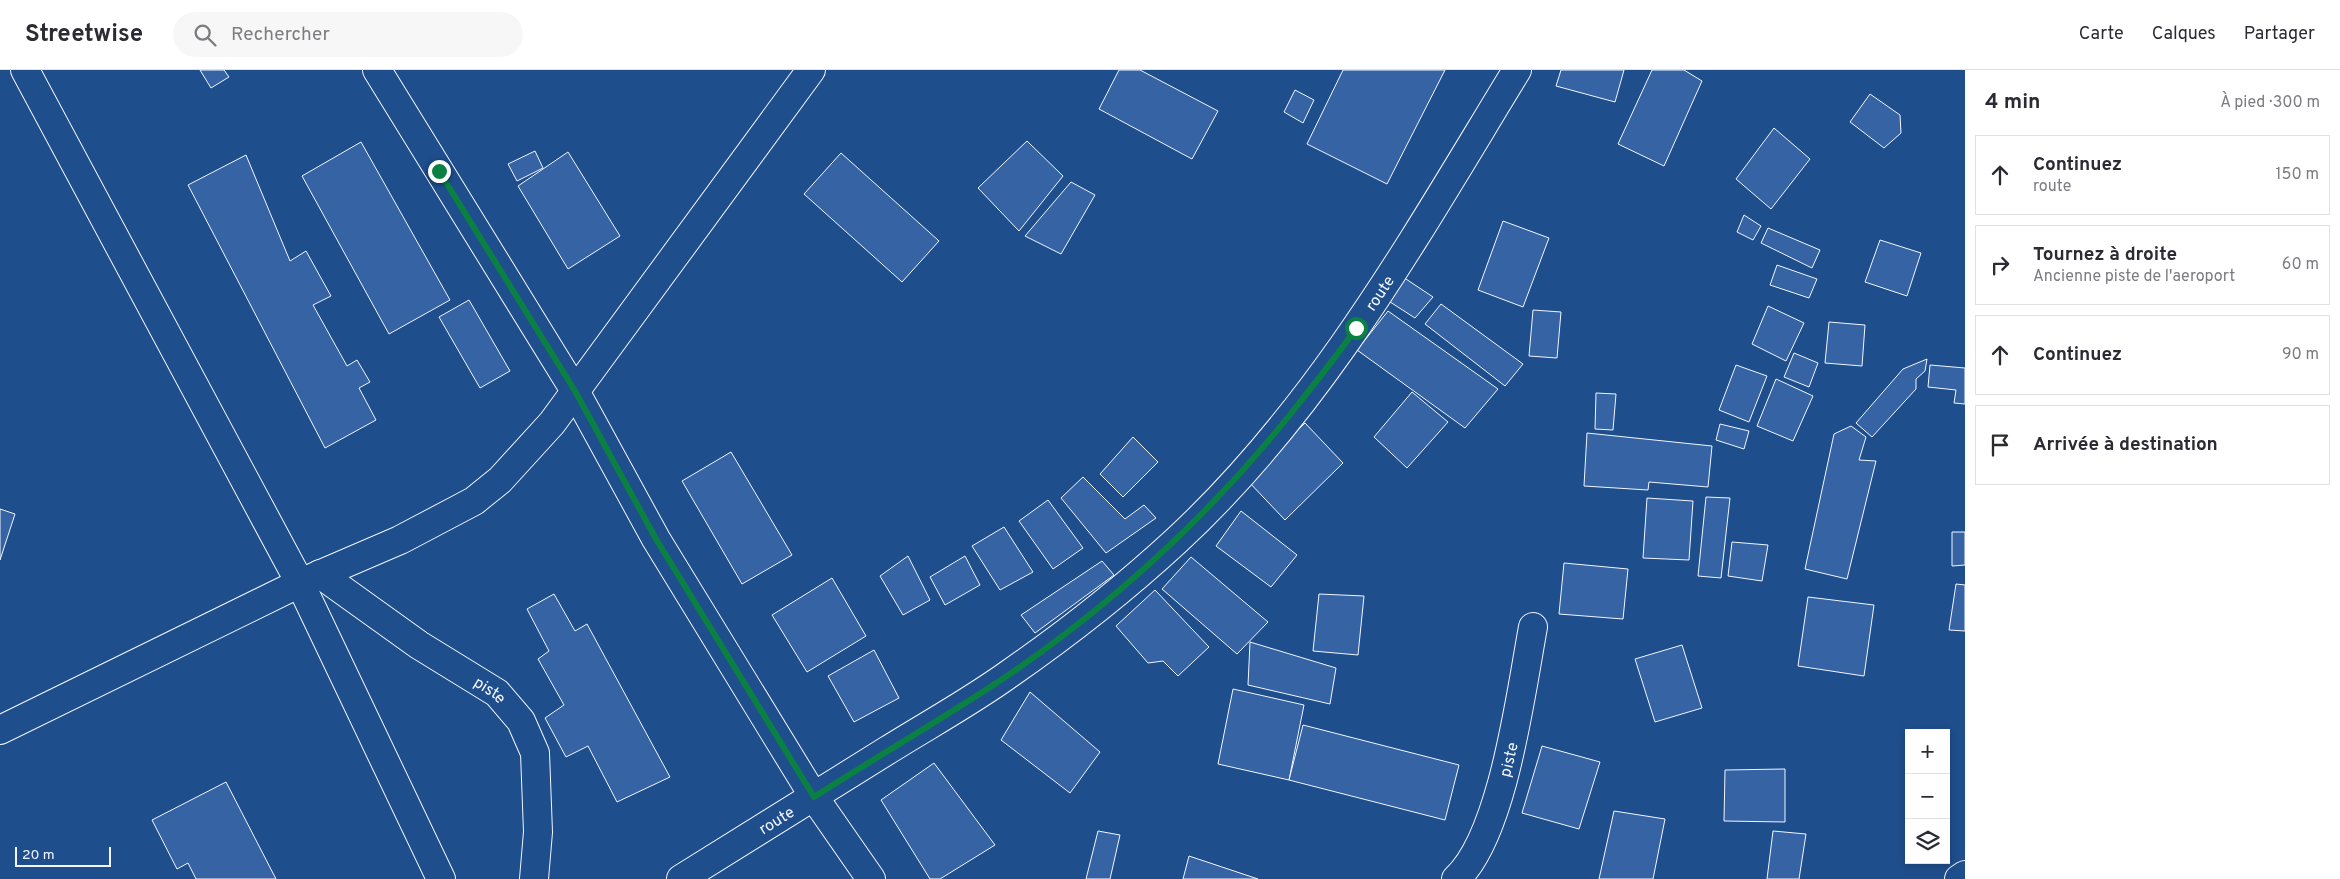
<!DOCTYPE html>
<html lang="fr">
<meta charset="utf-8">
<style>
:root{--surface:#fff;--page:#f7f7f7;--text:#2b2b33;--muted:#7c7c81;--line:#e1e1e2}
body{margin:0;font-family:Overpass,sans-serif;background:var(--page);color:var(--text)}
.controls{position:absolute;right:15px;bottom:15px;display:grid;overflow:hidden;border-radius:0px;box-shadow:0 2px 8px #0003}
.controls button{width:45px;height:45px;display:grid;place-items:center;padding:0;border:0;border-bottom:1px solid var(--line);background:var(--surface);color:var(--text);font:25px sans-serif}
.scale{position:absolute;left:15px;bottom:12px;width:96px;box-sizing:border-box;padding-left:5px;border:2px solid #f2f6ff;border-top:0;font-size:14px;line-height:18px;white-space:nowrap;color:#f2f6ff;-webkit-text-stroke:4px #1f4e8c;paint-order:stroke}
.stop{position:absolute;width:15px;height:15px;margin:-11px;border:4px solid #0b8043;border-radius:50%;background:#fff}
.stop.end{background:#0b8043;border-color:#fff;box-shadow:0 1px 5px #0008}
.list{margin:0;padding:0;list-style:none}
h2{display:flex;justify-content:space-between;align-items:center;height:65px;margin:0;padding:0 20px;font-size:21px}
h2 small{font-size:16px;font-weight:400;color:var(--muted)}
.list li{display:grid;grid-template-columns:32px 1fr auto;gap:15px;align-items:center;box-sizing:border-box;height:80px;margin:0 10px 10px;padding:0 10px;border:1px solid var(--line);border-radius:0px}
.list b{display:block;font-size:19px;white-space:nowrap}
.list p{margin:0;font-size:16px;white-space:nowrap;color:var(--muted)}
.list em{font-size:16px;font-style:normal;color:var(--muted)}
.icon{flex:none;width:28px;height:28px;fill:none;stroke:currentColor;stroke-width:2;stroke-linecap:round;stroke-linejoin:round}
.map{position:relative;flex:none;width:1965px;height:809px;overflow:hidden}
header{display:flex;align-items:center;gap:30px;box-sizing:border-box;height:70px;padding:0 25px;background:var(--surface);border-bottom:1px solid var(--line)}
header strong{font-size:24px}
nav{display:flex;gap:28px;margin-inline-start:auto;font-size:18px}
.search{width:350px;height:45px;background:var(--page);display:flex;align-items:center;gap:12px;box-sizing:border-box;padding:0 18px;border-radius:28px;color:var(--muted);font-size:19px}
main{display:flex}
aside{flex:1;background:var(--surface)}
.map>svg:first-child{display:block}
.building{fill:#3563a3;stroke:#f2f6ff}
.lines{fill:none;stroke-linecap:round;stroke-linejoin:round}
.street-casing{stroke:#f2f6ff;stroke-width:30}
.highway-casing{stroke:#f2f6ff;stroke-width:30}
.street{stroke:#1f4e8c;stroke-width:28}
.highway{stroke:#1f4e8c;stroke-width:28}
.route{stroke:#0b8043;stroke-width:6}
.labels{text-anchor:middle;stroke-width:4;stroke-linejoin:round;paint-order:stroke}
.street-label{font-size:16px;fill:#f2f6ff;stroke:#1f4e8c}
</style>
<header>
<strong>Streetwise</strong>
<div class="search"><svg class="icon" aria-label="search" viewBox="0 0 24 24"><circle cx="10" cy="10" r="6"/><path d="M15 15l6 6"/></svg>Rechercher</div>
<nav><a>Carte</a><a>Calques</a><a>Partager</a></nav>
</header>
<main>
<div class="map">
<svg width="1965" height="809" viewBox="0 0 1965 809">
<rect width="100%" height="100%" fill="#1f4e8c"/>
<!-- building -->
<g class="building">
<path d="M200,0H224L229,7L211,18Z"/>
<path d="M1119,0H1140L1218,41L1192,89L1099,39Z"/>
<path d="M1343,0H1445L1387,114L1307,74Z"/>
<path d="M1561,0H1624L1615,32L1556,16Z"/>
<path d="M1652,0H1684L1702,11L1664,96L1618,74Z"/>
<path d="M1295,20L1314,30L1303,53L1284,42Z"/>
<path d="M1870,24L1900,45L1901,63L1884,78L1850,52Z"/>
<path d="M1774,58L1810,89L1771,139L1736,109Z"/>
<path d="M1027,71L1063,106L1019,161L978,118Z"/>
<path d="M361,72L450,230L389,264L302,106Z"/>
<path d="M535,81L543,98L517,111L508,94Z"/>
<path d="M568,82L620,166L568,199L518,116Z"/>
<path d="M841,83L939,171L902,212L804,124Z"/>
<path d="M246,85L290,191L306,181L331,226L313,235L347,296L357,290L370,312L359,318L376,350L325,378L188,115Z"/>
<path d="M1071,112L1095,125L1061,184L1025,166Z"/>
<path d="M1744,145L1761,156L1753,170L1737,162Z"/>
<path d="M1503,151L1549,168L1523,237L1478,220Z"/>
<path d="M1768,158L1820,180L1812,198L1761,173Z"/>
<path d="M1880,170L1921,183L1907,226L1865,212Z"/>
<path d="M1777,195L1817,209L1809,228L1770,215Z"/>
<path d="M1403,207L1433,227L1415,248L1387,230Z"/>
<path d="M469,230L510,301L480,318L439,247Z"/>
<path d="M1441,234L1523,294L1505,316L1425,254Z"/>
<path d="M1768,236L1804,253L1786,291L1752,274Z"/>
<path d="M1533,240L1561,242L1557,288L1529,286Z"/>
<path d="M1388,241L1498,319L1465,358L1357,280Z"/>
<path d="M1829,252L1865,255L1862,296L1825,293Z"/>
<path d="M1794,283L1818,293L1809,317L1784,307Z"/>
<path d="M1927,289L1925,301L1916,309V319L1872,367L1856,353L1903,299Z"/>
<path d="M1736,295L1767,306L1749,352L1719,340Z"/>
<path d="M1930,295L1965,298V334L1954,333L1956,320L1928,317Z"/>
<path d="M1776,309L1813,326L1793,371L1757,356Z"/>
<path d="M1412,322L1448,352L1407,398L1374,367Z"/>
<path d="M1596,323L1616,324L1613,360L1595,359Z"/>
<path d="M1305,353L1343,393L1285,450L1247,410Z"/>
<path d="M1720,354L1749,361L1744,379L1716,370Z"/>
<path d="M1851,356L1866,367L1859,390L1876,391L1847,509L1805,499L1834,364Z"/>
<path d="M1587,363L1712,376L1708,417L1649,412L1648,420L1584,416Z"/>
<path d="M1133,367L1158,392L1123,427L1100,404Z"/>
<path d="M731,382L792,485L742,514L682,411Z"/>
<path d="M1083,407L1125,449L1144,435L1156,448L1106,483L1061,428Z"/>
<path d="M1706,427L1730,428L1721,508L1698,506Z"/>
<path d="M1647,428L1693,431L1689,490L1643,488Z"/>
<path d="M1048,430L1083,478L1053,499L1019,451Z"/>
<path d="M0,439L15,444L0,490Z"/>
<path d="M1241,441L1297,485L1271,517L1216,476Z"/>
<path d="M1004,457L1033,502L1000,520L972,476Z"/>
<path d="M1952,462H1965V495L1952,496Z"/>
<path d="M1732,472L1768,475L1762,511L1728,506Z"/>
<path d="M908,486L930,530L903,545L880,506Z"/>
<path d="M965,486L980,515L945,535L930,507Z"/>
<path d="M1191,487L1268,552L1237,584L1162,519Z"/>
<path d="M1102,491L1114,505L1035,563L1021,545Z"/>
<path d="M1564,493L1628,499L1623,549L1559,544Z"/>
<path d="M832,508L866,566L807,602L772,545Z"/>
<path d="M1956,514L1965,515V561L1949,560Z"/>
<path d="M1155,520L1209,577L1178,606L1163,591L1148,593L1116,556Z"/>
<path d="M554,524L575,561L587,554L670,707L617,732L588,676L566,687L545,648L564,635L538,589L549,581L527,539Z"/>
<path d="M1319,524L1364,526L1358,585L1313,581Z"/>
<path d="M1808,527L1874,535L1864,606L1798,596Z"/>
<path d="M1250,572L1336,598L1330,634L1248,615Z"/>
<path d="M1682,575L1702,638L1655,652L1635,589Z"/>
<path d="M874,580L899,628L854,652L828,606Z"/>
<path d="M1233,619L1304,635L1289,710L1218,694Z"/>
<path d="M1030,622L1100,682L1070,723L1001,670Z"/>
<path d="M1303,655L1459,695L1445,750L1289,710Z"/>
<path d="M1542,676L1600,692L1579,759L1522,743Z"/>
<path d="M934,693L995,775L940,809H930L881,730Z"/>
<path d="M1785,699V752L1724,751L1725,700Z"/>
<path d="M226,712L276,809H196L188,793L177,799L152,750Z"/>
<path d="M1614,741L1665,749L1653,809H1599Z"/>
<path d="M1098,761L1120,765L1110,809H1086Z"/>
<path d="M1773,761L1806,764L1799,809H1767Z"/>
<path d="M1189,786L1258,809H1183Z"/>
</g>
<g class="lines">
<!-- street casing -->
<g class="street-casing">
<g id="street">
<path d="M377,0L575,321L656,469L814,727L871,809"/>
<path id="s1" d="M320,504L419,575L497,623L521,651L535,683L538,762L534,809"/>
<path d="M0,660L300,513L400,470L474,431L500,410L552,353L811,0"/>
<path id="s2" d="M681,809C750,766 819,723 888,680C928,655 970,632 1009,604C1068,563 1124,519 1176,471C1320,338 1416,165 1517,0"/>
<path id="s3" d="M1456,809C1503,766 1521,622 1533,557"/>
<path d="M1959,809L1965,805"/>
</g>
</g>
<!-- highway casing -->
<g class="highway-casing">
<path id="highway" d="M25,0L300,513L441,809"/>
</g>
<!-- street -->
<use href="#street" class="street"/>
<!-- highway -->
<use href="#highway" class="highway"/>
</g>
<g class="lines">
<!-- route -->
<path class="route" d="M439,101L575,321L656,469L814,727C878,686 944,648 1007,606C1120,529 1220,435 1304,327C1322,304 1340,282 1356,258"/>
</g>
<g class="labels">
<!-- street labels -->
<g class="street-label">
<text dy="6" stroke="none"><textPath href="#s2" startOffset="922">route</textPath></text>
<text dy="6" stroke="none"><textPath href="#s1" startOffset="206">piste</textPath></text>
<text dy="6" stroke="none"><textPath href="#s3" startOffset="132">piste</textPath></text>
<text dy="6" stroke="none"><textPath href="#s2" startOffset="112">route</textPath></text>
</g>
</g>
</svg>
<div class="controls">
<button>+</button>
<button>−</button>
<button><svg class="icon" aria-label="layers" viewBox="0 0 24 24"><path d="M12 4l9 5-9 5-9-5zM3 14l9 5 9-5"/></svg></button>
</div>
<div class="scale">20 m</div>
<div class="stop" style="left:1356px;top:258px"></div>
<div class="stop end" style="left:439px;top:101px"></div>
</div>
<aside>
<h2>4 min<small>À pied · 300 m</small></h2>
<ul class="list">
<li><svg class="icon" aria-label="ahead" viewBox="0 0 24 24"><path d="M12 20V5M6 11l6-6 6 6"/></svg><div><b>Continuez</b><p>route</p></div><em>150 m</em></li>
<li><svg class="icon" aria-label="right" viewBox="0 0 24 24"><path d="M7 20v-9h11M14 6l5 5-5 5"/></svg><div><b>Tournez à droite</b><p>Ancienne piste de l'aeroport</p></div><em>60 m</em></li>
<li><svg class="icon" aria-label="ahead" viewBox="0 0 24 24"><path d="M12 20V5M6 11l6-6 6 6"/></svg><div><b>Continuez</b></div><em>90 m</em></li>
<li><svg class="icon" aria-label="arrive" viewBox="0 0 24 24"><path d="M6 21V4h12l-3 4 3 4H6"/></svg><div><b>Arrivée à destination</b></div></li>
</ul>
</aside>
</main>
